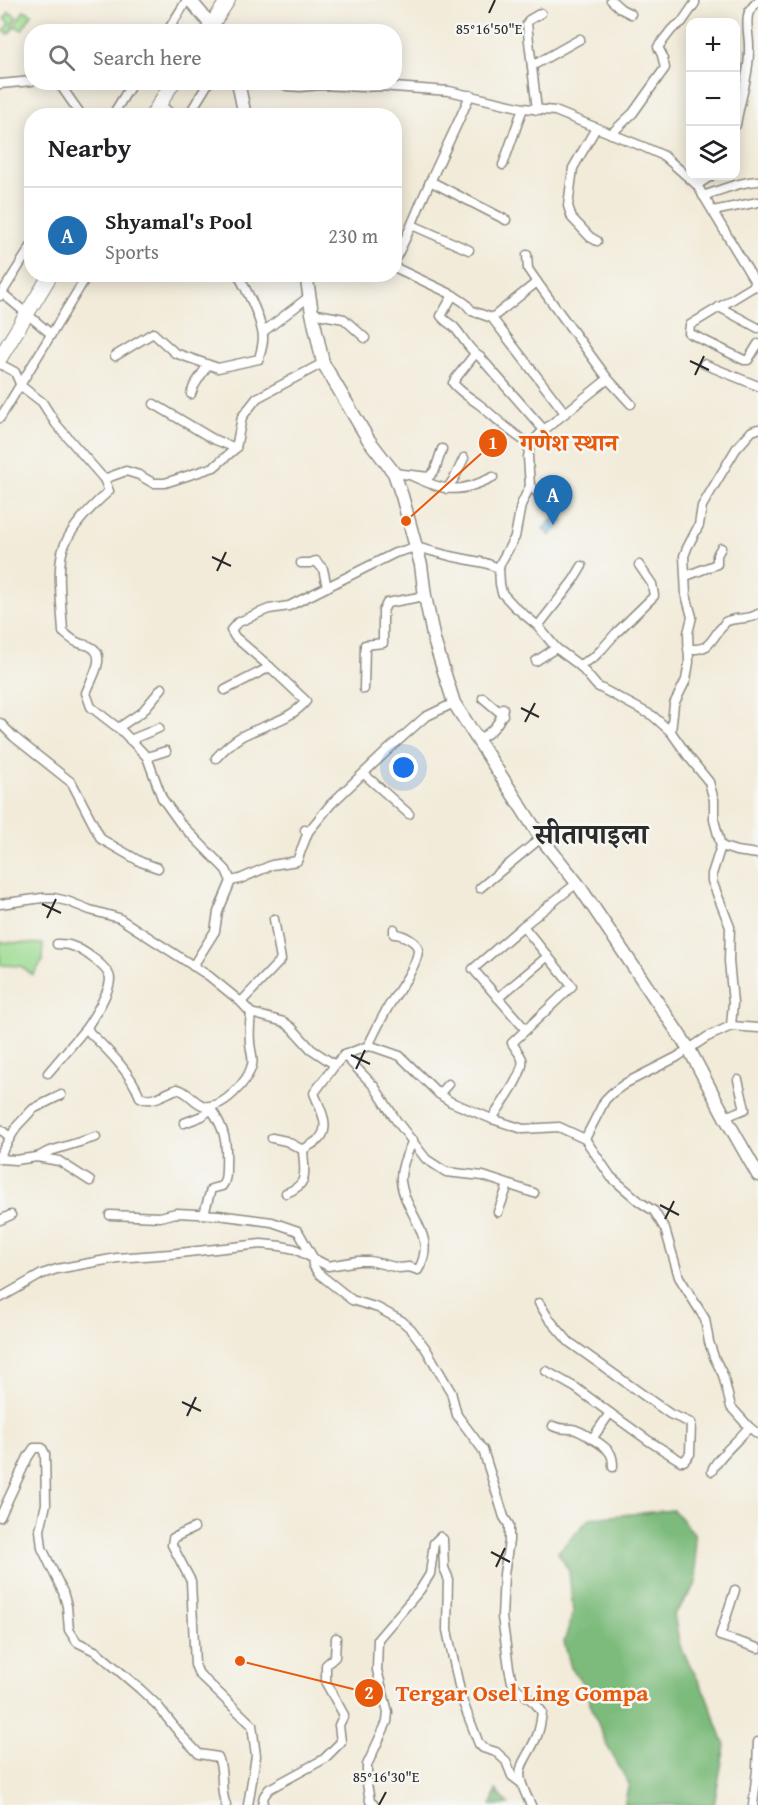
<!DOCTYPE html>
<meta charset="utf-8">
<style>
:root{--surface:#fff;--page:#f6f6f6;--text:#202124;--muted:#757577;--line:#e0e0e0;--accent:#1f6fb2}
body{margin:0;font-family:"Gentium Book Plus","Noto Serif Devanagari",serif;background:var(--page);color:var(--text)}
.controls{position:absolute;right:18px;top:18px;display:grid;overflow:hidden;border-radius:12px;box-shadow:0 3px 15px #0003}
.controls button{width:54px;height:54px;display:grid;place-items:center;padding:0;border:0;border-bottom:2px solid var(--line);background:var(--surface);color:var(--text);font:30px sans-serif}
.you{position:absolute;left:404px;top:768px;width:21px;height:21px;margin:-15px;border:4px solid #fff;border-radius:50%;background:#1a73e8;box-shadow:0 0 0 9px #1a73e833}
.badge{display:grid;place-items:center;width:39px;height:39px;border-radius:50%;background:var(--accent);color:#fff;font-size:20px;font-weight:700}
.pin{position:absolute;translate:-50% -50px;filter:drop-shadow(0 2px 3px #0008)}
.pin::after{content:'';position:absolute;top:32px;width:21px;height:18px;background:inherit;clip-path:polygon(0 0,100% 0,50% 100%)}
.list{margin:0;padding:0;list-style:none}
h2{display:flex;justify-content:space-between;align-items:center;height:78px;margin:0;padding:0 24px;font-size:26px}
h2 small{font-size:20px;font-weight:400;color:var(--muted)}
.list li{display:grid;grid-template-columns:39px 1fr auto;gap:18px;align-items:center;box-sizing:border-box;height:96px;padding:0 24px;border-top:2px solid var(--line)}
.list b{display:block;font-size:22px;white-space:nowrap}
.list p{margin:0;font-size:20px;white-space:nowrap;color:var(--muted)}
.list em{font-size:20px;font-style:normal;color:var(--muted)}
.icon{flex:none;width:33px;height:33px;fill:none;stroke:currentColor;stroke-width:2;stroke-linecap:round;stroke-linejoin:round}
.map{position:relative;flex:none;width:758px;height:1805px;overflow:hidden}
.search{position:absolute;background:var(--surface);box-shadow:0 3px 15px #0003;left:24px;top:24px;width:378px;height:66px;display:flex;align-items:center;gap:15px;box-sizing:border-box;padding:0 21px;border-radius:24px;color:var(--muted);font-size:22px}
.panel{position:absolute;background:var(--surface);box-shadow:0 3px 15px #0003;left:24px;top:108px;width:378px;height:174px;border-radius:24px}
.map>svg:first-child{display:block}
.green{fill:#9cdb91;stroke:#64835e;stroke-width:1.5}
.forest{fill:#7dbb7b;stroke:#547353;stroke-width:1.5}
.water{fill:#70b5e6;stroke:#4e7088;stroke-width:1.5}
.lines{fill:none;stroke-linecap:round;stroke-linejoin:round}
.minor-casing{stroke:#8e8b82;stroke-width:11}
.secondary-casing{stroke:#8e8b82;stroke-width:15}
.trunk-casing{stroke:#8e8b82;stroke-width:16}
.minor{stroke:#fff;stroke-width:8}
.secondary{stroke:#fff;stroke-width:12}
.trunk{stroke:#fff;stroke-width:14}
.ticks{fill:none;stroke:#2b2b2b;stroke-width:2}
.labels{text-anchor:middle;stroke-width:5;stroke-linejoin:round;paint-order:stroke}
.district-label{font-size:28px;font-weight:bold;fill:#2b2b2b;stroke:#f6f6f2}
.ticks-label{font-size:15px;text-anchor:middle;fill:#2b2b2b;stroke:#f6f6f2;stroke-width:5;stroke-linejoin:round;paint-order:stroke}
.leader{fill:none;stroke:#e8590c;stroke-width:2}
.callout-dot{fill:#e8590c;stroke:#f6f6f2;stroke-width:2}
.mark-label{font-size:18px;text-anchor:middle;font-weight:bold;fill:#fff}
.callout-label{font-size:24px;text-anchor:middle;font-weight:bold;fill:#e8590c;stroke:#f6f6f2;stroke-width:5;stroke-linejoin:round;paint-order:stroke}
</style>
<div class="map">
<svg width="758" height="1805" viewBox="0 0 758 1805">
<rect width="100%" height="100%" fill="#f6f6f2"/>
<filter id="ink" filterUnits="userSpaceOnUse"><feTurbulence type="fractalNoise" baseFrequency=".0167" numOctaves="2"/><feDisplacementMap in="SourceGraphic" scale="12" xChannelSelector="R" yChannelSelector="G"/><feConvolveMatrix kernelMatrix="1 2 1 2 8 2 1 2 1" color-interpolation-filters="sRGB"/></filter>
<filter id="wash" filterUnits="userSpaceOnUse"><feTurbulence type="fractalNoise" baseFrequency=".008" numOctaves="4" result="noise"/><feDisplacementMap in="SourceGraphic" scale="24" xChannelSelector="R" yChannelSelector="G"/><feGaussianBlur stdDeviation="1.35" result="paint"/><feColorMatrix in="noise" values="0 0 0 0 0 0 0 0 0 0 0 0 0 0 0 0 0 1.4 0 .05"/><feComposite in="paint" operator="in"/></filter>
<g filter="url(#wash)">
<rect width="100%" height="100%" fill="#f2ebd9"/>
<!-- green -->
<g class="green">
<path d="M24,10L32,14L22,30L15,26Z"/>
<path d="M9,12L17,17L12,25L14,27L9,34L4,31L9,22L4,19Z"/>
<path d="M0,942L43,944L42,962L33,975L20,966L0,965Z"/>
</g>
<!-- forest -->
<g class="forest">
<path d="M673,1510L694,1533L697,1583L674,1615L680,1646L706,1695L725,1745L714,1805H624L629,1784L606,1744L582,1682L571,1668L564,1642L573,1613L569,1571L558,1552L590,1518Z"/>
<path d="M496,1790L509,1805H491Z"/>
</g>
<!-- water -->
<path class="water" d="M557,514L564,521L550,536L543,529Z"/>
</g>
<g filter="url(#ink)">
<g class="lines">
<!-- minor casing -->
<g class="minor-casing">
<g id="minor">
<path d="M611,0L621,9L631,14"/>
<path d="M167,32L187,0"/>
<path d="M532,66L580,39"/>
<path d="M57,82L63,89L82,116"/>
<path d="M280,82L287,86L300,87L320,85L362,87L380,86L449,91L523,108L555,111L644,147L664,156L697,185L758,287"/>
<path d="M0,84L32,81"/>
<path d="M159,103L173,116"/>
<path d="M537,110L527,24L529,20L541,13"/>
<path d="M112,116L133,82"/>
<path d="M188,116L209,82"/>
<path d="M736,125C740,99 750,73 749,45C749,36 745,21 749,12C751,8 755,4 758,1"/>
<path d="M596,128L573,168L568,206L572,218L590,237L597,241"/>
<path d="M611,134L633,113L665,68L662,55L658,47L672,29L682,22L695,3V0"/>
<path d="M503,165L523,108"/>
<path d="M430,181L506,220"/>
<path d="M697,185L711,176"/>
<path d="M703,196C721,190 739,182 758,181"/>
<path d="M713,211L758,202"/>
<path d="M412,225L469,250"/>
<path d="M527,255L528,269L537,282L608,379L631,404"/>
<path d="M394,261C409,235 418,207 431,180C444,151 458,124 470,95"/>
<path d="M394,267L453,295L465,303L472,311L492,318L565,413"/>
<path d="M756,285L690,325L689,333L744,360H748L758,344"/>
<path d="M2,293L51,334"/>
<path d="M453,295L441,316C445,321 448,323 453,326C463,336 468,350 480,357L544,430"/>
<path d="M0,296L32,245"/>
<path d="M719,307L758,328"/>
<path d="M312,313L344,319L365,338"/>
<path d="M492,318L537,282"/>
<path d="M263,332L310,296"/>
<path d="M475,354L456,378L453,383C461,393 471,398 480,405C496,418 511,434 530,444"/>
<path d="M115,356L153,333L175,353L218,368L259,359C261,350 265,340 262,331C258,311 247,292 238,274"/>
<path d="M0,364L15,372L21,386L42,402L56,424L104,479L109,491C92,506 67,530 62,553C57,574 62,609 63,632C68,636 73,641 79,643C80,644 88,645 89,646C109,654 91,679 86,693L91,707L122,731L147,757L162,798L180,823L226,870L231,881L218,912L215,931L193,966"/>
<path d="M704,364L758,386"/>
<path d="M608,379L544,430L530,444L528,457L530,486L521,505L515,537L501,562L499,568L500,584L502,593L515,607L538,626L556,648L579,665L597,686L653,716L671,732L688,756L709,782L714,800V820L721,846L736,851L758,854"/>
<path d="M191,394L194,386L207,366"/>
<path d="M0,418L88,274"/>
<path d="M236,448L242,417L257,398L323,363"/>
<path d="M394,473L429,477L435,470L442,449"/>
<path d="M410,475C445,491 457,495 493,477"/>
<path d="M104,479L126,471L139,475L153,483H165L214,467L236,448L213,439L154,404"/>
<path d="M530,486L554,508"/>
<path d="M447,489L455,477L464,458"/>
<path d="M301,563H310L316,561L323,569L327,587"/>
<path d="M686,576L717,564V555L721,548"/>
<path d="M538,626L573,581L582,566"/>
<path d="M688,649C707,650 709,645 719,630C720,630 725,623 725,622C736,616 748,621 758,614"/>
<path d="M536,661L556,648"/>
<path d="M579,665L593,658L602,649L616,633L654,596L652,584L639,565"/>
<path d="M364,689L365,645L383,643V611L387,603L425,596"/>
<path d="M225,690L270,667"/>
<path d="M483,698L503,715"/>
<path d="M0,723L14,737L72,783L101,839L141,862L158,868"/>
<path d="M118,728L142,712L162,688"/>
<path d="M671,732L674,704L686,680L689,662L688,633L692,617L686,595L684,556L687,548L699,525L702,506L736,449L752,431L758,429"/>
<path d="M478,739C490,734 502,722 503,708"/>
<path d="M130,740L159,728"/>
<path d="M147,757L166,751"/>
<path d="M216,758C224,749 232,742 242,736C263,725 291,720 306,701L270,667L235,637L231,630L237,623L259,613L269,609L289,606L395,553L416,547L450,556L485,563L499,568"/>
<path d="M364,774L409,814"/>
<path d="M305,830L308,832L331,804L389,749L425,717L454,703"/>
<path d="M721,846L712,874V881L730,927L729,961L733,1003L731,1026"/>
<path d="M231,881L240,879L272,865L297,861L308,832"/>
<path d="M480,888L541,838"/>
<path d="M0,904L42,898H54L67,901L90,910L119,918L209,976L241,1002L251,1013L284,1022L292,1028L311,1049L335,1065L344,1055L368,1046L374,1047L400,1056L439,1094L451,1102L492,1119L523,1129L559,1127L585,1139L611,1177L640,1202L654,1211L665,1229L679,1277L705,1319L709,1342L714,1357L723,1375L731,1407L749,1427L758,1434"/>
<path d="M523,926L577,883"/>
<path d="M57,944C62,944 67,944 72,946C82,949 110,968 110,979C110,992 94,1016 87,1027L90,1033C108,1050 131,1073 140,1097C152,1104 165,1093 177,1089C190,1092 193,1103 205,1106C223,1109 248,1081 252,1065C254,1058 250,1049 250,1042C249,1032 250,1022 251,1013"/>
<path d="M498,998L548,956"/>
<path d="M241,1002L281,960L274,919"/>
<path d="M368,1046C374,1034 380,1021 387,1009C396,993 416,969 418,951C419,942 402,934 394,934V929"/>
<path d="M344,1055L374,1086L396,1120L426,1159L446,1172L483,1176L534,1193"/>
<path d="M48,1073L87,1027"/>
<path d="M439,1094L448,1084"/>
<path d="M725,1117L745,1109L738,1080"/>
<path d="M492,1119C499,1107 526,1072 522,1059C520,1054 515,1048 512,1043L572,986L523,926L473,969L526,1030"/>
<path d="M184,1123L202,1116L211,1109V1106"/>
<path d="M0,1129L10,1137"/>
<path d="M272,1138L286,1141L303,1150"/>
<path d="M585,1139L605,1100L612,1093L626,1083L677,1057L707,1037L731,1026L758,1028"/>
<path d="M0,1155L17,1126L33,1109L61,1095"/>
<path d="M38,1157L47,1152L96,1137"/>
<path d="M0,1159L16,1160L37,1157L59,1161L90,1181"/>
<path d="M286,1193C310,1184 304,1172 303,1150C308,1146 315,1143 319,1139C332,1127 319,1107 314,1093L335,1065"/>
<path d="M498,1212L508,1185"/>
<path d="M204,1214L211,1189L222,1186C226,1181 226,1175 226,1168C227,1144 226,1130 211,1109"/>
<path d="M110,1215L160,1217L176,1213L218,1215L272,1222L298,1231L312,1256L313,1265L318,1273L352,1300L378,1308L402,1321L411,1329L426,1349L451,1392L457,1415L483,1450L504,1517L509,1525V1541L504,1574L502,1617L509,1668L512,1682L516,1688L535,1703L542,1712C541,1720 540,1729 537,1736C522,1770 511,1766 531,1805"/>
<path d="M0,1220L11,1215"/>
<path d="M0,1298L42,1274L57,1269L117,1258L170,1254L261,1244L281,1246L295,1249L328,1266L358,1261H370L399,1268L409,1267L418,1270C439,1236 404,1213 401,1181C400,1167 408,1152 413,1140"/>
<path d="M539,1303L549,1319L569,1342L670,1414L691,1423L690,1454L684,1461H681L649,1441L610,1413L592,1439"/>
<path d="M546,1371L576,1388L610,1413"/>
<path d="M553,1426C561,1430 565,1428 572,1429C580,1430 606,1446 610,1453C613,1457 613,1463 613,1467"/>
<path d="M712,1471C715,1459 740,1439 749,1427"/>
<path d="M0,1517L28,1457L34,1448H42L45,1454L46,1504L40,1530L42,1548L63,1592L67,1606L69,1630L77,1642L97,1652L140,1689L157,1705L181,1735L199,1754L218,1757C225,1774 219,1789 226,1805"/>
<path d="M194,1528L173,1538L172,1545L191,1581L195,1665L199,1674L252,1725L256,1756L248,1805"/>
<path d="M735,1590L720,1636L758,1648"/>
<path d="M262,1805L264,1796L269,1789L324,1759L341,1742L339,1725L344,1715L326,1683V1665L335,1657L336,1638"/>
<path d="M374,1805L370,1801L367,1784V1765L387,1722L388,1712L377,1670L378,1639L420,1590L430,1574L434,1543L440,1537L443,1539L444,1568L448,1577L447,1630L462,1700L479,1744L483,1748L496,1752L506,1761L512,1776L520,1782"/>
<path d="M753,1805L757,1770L758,1742"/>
</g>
</g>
<!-- secondary casing -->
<g class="secondary-casing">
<g id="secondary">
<path d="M190,0L217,32"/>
<path d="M238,82L245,116"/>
<path d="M306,274L312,313L323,363L368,439L394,473L402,496L421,565L425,596L434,640L454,703L541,838L577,883L689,1049L725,1117L758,1175"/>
</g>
</g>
<!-- trunk casing -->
<g class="trunk-casing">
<g id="trunk">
<path d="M207,32L228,0"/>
<path d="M152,116L173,82"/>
<path d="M0,358L51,274"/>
</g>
</g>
<!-- minor -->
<use href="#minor" class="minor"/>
<!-- secondary -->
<use href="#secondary" class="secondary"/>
<!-- trunk -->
<use href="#trunk" class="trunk"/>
</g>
</g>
<!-- ticks -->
<path class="ticks" d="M489,13L495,0M690,361L709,370M695,375L704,356M212,557L231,566M217,571L226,552M521,708L539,717M525,722L535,703M42,904L61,913M47,918L56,899M351,1055L370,1064M356,1069L365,1050M660,1205L679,1215M665,1219L674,1201M182,1402L201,1411M187,1416L196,1397M491,1552L510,1562M496,1567L505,1548M379,1805L386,1792"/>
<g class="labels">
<!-- district labels -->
<g class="district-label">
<text x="591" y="844">सीतापाइला</text>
</g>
</g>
<g class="ticks-label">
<text x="489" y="34">85°16'50"E</text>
<text x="386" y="1782">85°16'30"E</text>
</g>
<!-- callouts -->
<path class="leader" d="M406 521L493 443M240 1661L369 1693"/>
<g class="callout-dot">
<circle cx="406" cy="521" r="6"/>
<circle cx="240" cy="1661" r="6"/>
<circle cx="493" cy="443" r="15"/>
<circle cx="369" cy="1693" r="15"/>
</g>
<g class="mark-label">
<text x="493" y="449">1</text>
<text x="369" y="1699">2</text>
</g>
<g class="callout-label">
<text x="569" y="451">गणेश स्थान</text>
<text x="522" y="1701">Tergar Osel Ling Gompa</text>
</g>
</svg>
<div class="controls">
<button>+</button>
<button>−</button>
<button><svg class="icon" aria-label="layers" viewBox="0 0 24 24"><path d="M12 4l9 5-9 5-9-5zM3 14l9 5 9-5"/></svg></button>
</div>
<div class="you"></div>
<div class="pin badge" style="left:553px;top:525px">A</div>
<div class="search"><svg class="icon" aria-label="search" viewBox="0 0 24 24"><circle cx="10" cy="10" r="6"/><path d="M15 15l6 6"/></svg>Search here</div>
<section class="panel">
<h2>Nearby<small></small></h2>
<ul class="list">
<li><span class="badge">A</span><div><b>Shyamal's Pool</b><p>Sports</p></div><em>230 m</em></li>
</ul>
</section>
</div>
